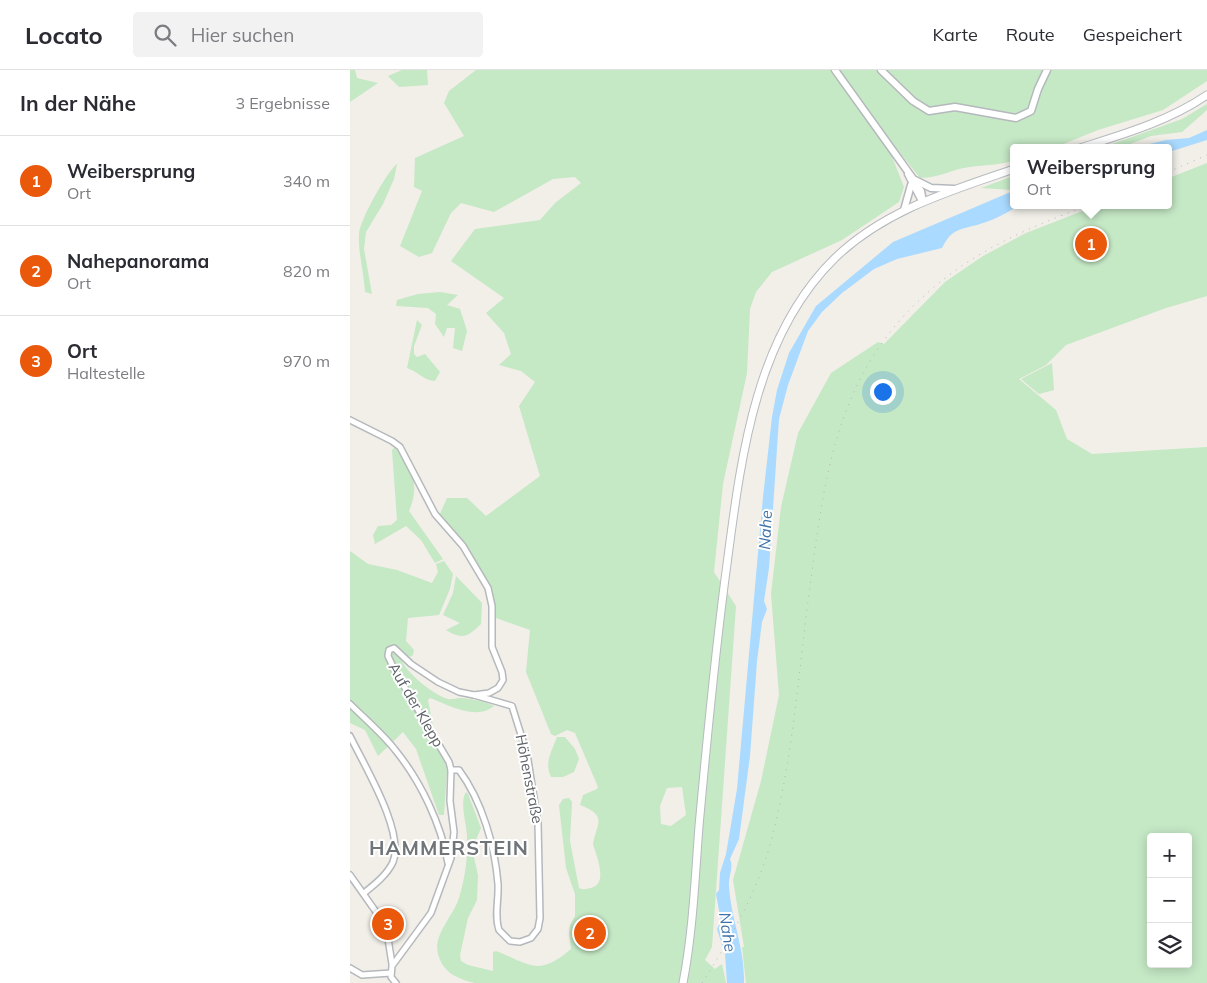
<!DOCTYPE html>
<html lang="de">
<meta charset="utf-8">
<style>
:root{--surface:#fff;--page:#f2f2f3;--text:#2b2b33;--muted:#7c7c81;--line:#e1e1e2;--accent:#ea580c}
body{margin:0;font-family:Mulish,sans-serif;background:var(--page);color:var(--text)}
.controls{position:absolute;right:15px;bottom:15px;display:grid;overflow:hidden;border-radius:5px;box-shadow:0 2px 12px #0003}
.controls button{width:45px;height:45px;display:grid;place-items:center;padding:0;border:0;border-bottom:1px solid var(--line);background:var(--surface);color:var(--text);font:25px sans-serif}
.you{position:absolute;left:532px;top:321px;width:18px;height:18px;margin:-12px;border:4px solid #fff;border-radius:50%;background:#1a73e8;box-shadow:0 0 0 8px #1a73e833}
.badge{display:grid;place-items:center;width:32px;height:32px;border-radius:50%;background:var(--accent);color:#fff;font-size:16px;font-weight:700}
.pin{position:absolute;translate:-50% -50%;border:2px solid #fff;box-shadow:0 1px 5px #0006}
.popup{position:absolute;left:660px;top:74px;width:162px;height:65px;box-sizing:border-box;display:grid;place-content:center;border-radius:5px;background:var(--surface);filter:drop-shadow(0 1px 4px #0005);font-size:16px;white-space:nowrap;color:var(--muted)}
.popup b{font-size:19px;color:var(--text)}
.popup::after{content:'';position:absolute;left:50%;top:100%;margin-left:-10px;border:10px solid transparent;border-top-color:var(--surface)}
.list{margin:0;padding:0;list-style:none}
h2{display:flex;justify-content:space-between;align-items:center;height:65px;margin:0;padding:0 20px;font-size:21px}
h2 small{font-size:16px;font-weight:400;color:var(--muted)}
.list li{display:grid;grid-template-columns:32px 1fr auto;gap:15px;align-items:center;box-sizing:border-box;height:90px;padding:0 20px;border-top:1px solid var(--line)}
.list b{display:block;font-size:19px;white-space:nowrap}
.list p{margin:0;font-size:16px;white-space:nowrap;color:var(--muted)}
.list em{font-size:16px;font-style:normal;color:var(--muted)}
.icon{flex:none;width:28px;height:28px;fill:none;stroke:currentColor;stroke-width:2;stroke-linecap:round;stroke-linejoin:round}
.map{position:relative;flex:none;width:857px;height:913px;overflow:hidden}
header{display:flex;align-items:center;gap:30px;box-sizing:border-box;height:70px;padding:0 25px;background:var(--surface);border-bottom:1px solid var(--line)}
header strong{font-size:24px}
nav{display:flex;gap:28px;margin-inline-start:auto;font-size:18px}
.search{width:350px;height:45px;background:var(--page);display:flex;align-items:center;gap:12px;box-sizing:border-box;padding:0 18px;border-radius:5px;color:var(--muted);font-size:19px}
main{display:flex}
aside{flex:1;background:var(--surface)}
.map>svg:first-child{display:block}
.green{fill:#c5e8c5;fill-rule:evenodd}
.water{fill:#aadaff}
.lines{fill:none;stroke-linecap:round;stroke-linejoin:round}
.minor-casing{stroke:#b5b8bc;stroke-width:8}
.tertiary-casing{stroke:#b5b8bc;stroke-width:9}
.secondary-casing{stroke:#b6babf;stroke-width:9}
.minor{stroke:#fff;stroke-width:5}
.tertiary{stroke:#fff;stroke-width:6}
.secondary{stroke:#fff;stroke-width:7}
.rail{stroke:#b6b7b8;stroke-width:1;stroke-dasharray:1 6;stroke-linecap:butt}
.labels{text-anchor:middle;stroke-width:4;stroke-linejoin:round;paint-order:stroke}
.street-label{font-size:15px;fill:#5f6368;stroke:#fff}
.water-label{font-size:16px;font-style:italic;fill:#4174aa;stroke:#fff}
.district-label{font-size:20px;font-weight:bold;letter-spacing:1px;fill:#70757a;stroke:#fff}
</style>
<header>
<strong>Locato</strong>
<div class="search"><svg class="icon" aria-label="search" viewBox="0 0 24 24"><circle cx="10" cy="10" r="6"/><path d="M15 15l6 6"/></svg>Hier suchen</div>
<nav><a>Karte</a><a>Route</a><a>Gespeichert</a></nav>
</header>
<main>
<aside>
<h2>In der Nähe<small>3 Ergebnisse</small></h2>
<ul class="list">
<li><span class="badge">1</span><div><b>Weibersprung</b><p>Ort</p></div><em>340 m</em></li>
<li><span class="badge">2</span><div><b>Nahepanorama</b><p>Ort</p></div><em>820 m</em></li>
<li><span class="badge">3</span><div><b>Ort</b><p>Haltestelle</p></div><em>970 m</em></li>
</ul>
</aside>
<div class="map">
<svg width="857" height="913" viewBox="0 0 857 913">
<rect width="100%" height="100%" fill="#f1efe8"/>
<!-- green -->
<g class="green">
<path d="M0,0H5L7,8L28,13L0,32Z"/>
<path d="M52,0H77L78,15L49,17L38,6Z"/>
<path d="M126,0H857V11L813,40L748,60L711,75L712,78H664L663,91C649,95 635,95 620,97C602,99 590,108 570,108L547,79L541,84L554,117L549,132L492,170L422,202L406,222L400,239L397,303L373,414L364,502L386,536L362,877L355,890L365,899L372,894L376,913H125C108,909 93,903 88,884C83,864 103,847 109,828C115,808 118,788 117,767C117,754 109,733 116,722L118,724L131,758L122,779L128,805L127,830L118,848L110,885L111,891L118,895L143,901V882L146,881C181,895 188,907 221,879L219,863L220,855L225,846V824L216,798L209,735L213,729L219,728L222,732L220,771L229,818C233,820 236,819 241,818C259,814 246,785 243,774C246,754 259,746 230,735L233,725L247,719L248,717L225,663L217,660L205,666L201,664L176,602L180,560L146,548C144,508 115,475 89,446L97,428H117L136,446L190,406L169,336L185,312L171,301L149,295L161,284L154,263L136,243L154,228L101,191L125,159L190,150L205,133L231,113L225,107L203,109L144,142L111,133L101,143L82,183L69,187L50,176L72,121L64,117L65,88L114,66L94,33L99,21ZM332,717L336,745L321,756L311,754L310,736L317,718Z"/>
<path d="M857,34V40L832,62L801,66L770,78H751L832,49Z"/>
<path d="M857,93V226L816,238L716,275L696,295L669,309L706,340L717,369L742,384L857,377V913H396L392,877H394L383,810L411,711L429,625L421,524L431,437L448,363L481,303L528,272L534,274L595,212L633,186L676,163L748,135H818L819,108ZM801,767H838V894H801Z"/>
<path d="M47,94L44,109L33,134L16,162L14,179L22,224L15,222C14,203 8,182 9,164C10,150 36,103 47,94Z"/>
<path d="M663,106V120L631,118Z"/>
<path d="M90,222L108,225L97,235L110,239L117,261L112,281L103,278L105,258H97L94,267L85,254L86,244L78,238L46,236L47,230L68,224Z"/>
<path d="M67,250L72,255L64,276V284L67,287L75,284L90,302L85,311C75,311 67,301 57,298Z"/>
<path d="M702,293L704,320L689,324L671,309Z"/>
<path d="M46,376C63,396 70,416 59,441L93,489L85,493L71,470L56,456L25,474L23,465L28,456L41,455L47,450L42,380Z"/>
<path d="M0,481L18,494L47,500L82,513L88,502L86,494L94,491L103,504L100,519L89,545L58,548L56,571L64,580L63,585L60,587L49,582C49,598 83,625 98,629C102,630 106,628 110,628C119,628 137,632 144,636C126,651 99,635 80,628L78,630L84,661L99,687L95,693L97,701L94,745H89L66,679L53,662L28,686L15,660L0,653Z"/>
<path d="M106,506L132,533L131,554C117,567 113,570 96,560L110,553L93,545L103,523Z"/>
<path d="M207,667H215L225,679L229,689L224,702L213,707H201C194,692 202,681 207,667Z"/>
</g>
<!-- water -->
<g class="water">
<path d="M857,60V70L819,82L818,78H783L816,70L839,68Z"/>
<path d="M663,121L664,135H668C658,143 645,149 633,153C613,160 603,156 592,178L547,189L524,199L492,223L472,242L458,261L438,315L429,349L419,498L414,531L417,539L412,552L407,591L400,686L389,769L380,789C384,799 378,806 379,816C381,850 395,878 394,913H377L375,884L367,859L371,851L366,824L369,820L370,803L376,784L387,719L413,427L422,347L427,320L439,283L466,236L543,172Z"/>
</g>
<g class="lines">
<!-- minor casing -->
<g class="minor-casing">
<g id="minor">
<path d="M0,350L42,371L50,377L85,444L113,476L138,518L142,536V577L152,602L153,610L148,618L139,623L124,625L109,622L88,612L61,594L44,578L39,580L38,586L45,601L99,692L101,700L100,731L104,762L101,788L81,843L42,896L41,907L46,913"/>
<path d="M0,634C15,649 33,664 46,681C71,712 91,754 98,793"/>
<path d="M0,666C14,695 55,762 43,792C37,805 24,815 14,823"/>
<path d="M101,700H109C132,731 145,776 148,814C149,829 144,846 149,860L160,871L170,872L181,868L188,859L190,848L188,753L177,684L162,636L124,625"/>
<path d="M0,805L36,856L42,894"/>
<path d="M0,898L12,905L41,903"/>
</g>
</g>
<!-- tertiary casing -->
<g class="tertiary-casing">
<g id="tertiary">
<path d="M485,0L564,110L571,121L573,131"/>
<path d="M531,0L563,31L579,41L605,37L666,48L681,41L688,19L697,0"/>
<path d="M558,104L571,129"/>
<path d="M565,110L581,118L604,119"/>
<path d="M554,140L561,115"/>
</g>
</g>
<!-- secondary casing -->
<g class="secondary-casing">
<g id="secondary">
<path d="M730,78C774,64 819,51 857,25"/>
<path d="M333,913C343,861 345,808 349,756C357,668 365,581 377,494C391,388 405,266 485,188C535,140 600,121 664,99"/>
</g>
</g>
<!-- minor -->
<use href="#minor" class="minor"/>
<!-- tertiary -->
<use href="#tertiary" class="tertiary"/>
<!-- secondary -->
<use href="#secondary" class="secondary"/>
<!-- rail -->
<g class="rail">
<path d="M818,102L857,85"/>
<path d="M352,913C381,868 409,819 422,767C444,683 449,595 461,509C477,385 493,283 602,203C644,172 691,153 739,135"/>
</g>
</g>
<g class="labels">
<!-- street labels -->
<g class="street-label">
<text transform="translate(66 635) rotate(60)" y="5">Auf der Klepp</text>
<text transform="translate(179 709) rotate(79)" y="5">Höhenstraße</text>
</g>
<!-- water labels -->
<g class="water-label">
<text transform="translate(415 460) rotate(-87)" y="6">Nahe</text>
<text transform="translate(378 862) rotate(81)" y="6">Nahe</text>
</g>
<!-- district labels -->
<g class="district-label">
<text x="99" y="785">HAMMERSTEIN</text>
</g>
</g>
</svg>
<div class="controls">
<button>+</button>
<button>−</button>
<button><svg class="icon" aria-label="layers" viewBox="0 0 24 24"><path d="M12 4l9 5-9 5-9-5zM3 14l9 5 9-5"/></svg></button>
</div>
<div class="you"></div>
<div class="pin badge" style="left:741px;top:174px">1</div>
<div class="popup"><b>Weibersprung</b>Ort</div>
<div class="pin badge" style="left:240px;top:863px">2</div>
<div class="pin badge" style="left:38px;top:854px">3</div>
</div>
</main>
